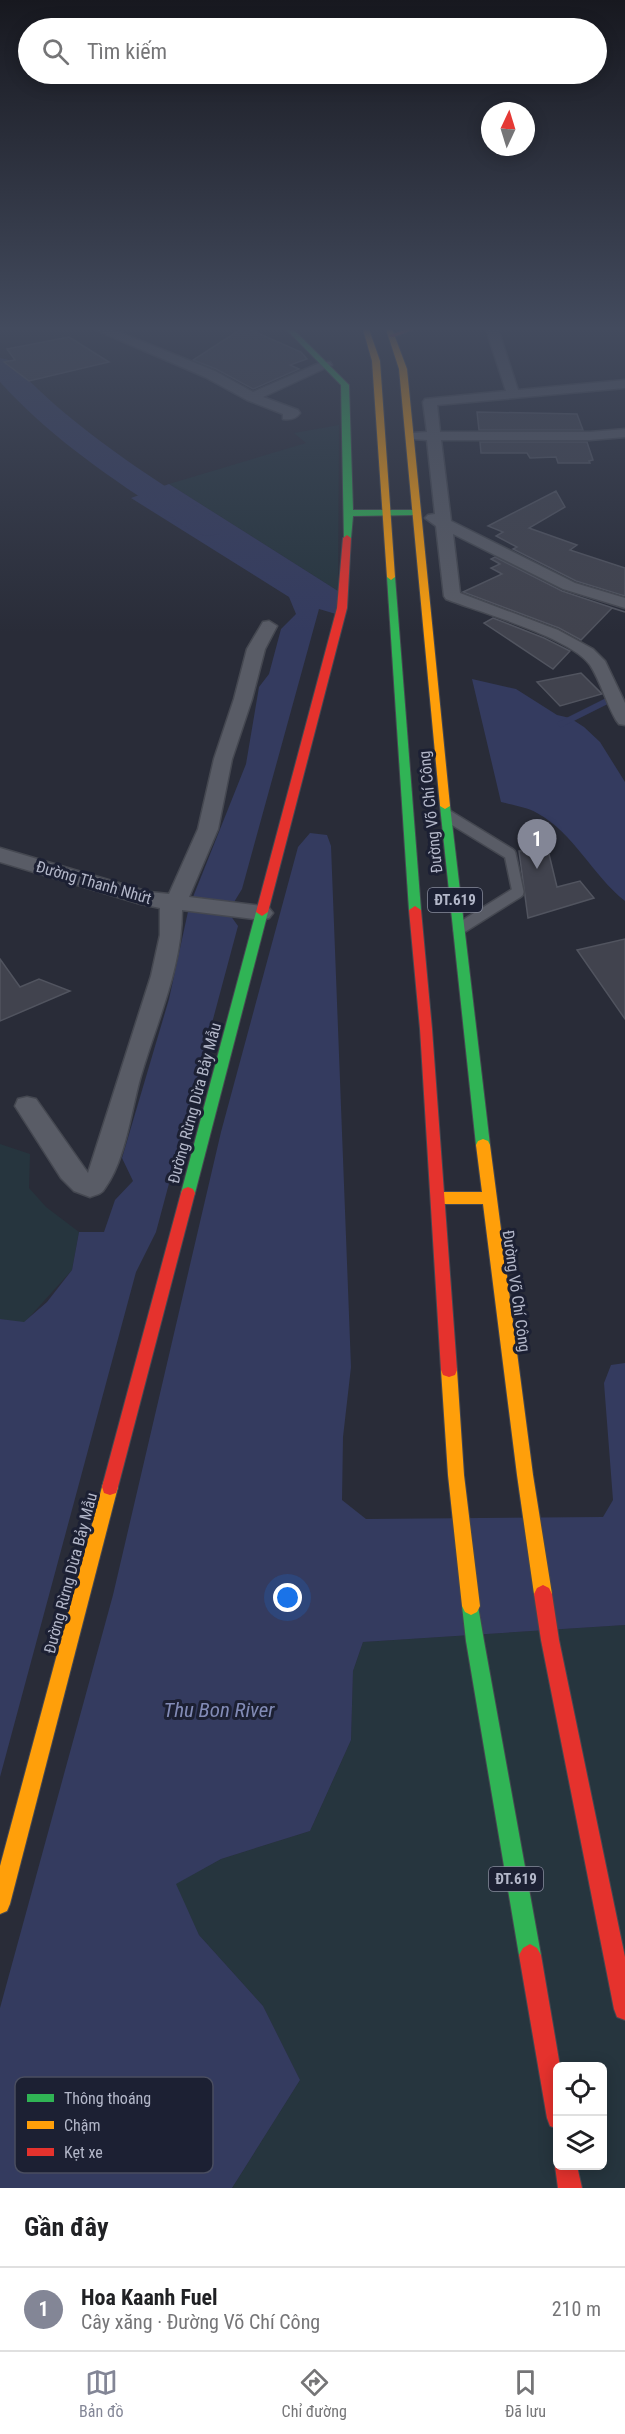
<!DOCTYPE html>
<html lang="vi">
<meta charset="utf-8">
<style>
:root{--surface:#fff;--page:#f6f6f6;--text:#202124;--muted:#757577;--line:#e0e0e0;--accent:#838696}
body{margin:0;font-family:"Roboto Condensed",sans-serif;background:var(--page);color:var(--text)}
.controls{position:absolute;right:18px;bottom:18px;display:grid;overflow:hidden;border-radius:9px;box-shadow:0 3px 15px #0003}
.controls button{width:54px;height:54px;display:grid;place-items:center;padding:0;border:0;border-bottom:2px solid var(--line);background:var(--surface);color:var(--text);font:30px sans-serif}
.compass{position:absolute;left:481px;top:102px;width:54px;height:54px;border-radius:50%;background:var(--surface);box-shadow:0 3px 15px #0003;rotate:4deg}
.you{position:absolute;left:288px;top:1598px;width:21px;height:21px;margin:-15px;border:4px solid #fff;border-radius:50%;background:#1a73e8;box-shadow:0 0 0 9px #1a73e833}
.badge{display:grid;place-items:center;width:39px;height:39px;border-radius:50%;background:var(--accent);color:#fff;font-size:20px;font-weight:700}
.pin{position:absolute;translate:-50% -50px;filter:drop-shadow(0 2px 3px #0008)}
.pin::after{content:'';position:absolute;top:32px;width:21px;height:18px;background:inherit;clip-path:polygon(0 0,100% 0,50% 100%)}
.list{margin:0;padding:0;list-style:none}
h2{display:flex;justify-content:space-between;align-items:center;height:78px;margin:0;padding:0 24px;font-size:26px}
h2 small{font-size:20px;font-weight:400;color:var(--muted)}
.list li{display:grid;grid-template-columns:39px 1fr auto;gap:18px;align-items:center;box-sizing:border-box;height:84px;padding:0 24px;border-top:2px solid var(--line)}
.list b{display:block;font-size:22px;white-space:nowrap}
.list p{margin:0;font-size:20px;white-space:nowrap;color:var(--muted)}
.list em{font-size:20px;font-style:normal;color:var(--muted)}
.icon{flex:none;width:33px;height:33px;fill:none;stroke:currentColor;stroke-width:2;stroke-linecap:round;stroke-linejoin:round}
.map{position:relative;flex:none;width:625px;height:2188px;overflow:hidden}
.search{position:absolute;background:var(--surface);box-shadow:0 3px 15px #0003;left:18px;right:18px;top:18px;height:66px;display:flex;align-items:center;gap:15px;box-sizing:border-box;padding:0 21px;border-radius:33px;color:var(--muted);font-size:22px}
.sheet{height:162px;background:var(--surface)}
nav{display:flex;justify-content:space-around;align-items:center;box-sizing:border-box;height:84px;border-top:2px solid var(--line);background:var(--surface);font-size:16px;color:var(--muted)}
nav a{display:grid;justify-items:center;gap:3px}
nav .on{color:var(--accent)}
.map>svg:first-child{display:block}
.green{fill:#26353e;fill-rule:evenodd}
.water{fill:#343b5f}
.lines{fill:none;stroke-linecap:round;stroke-linejoin:round}
.stream{stroke:#343b5f;stroke-width:6}
.river{fill:#343b5f;fill-rule:evenodd}
.building{fill:#41434e;stroke:#51545f;stroke-width:1.5}
.lane-casing{stroke:#454851;stroke-width:14}
.street-casing{stroke:#454851;stroke-width:3}
.fast-casing{stroke:#454851;stroke-width:2}
.slow-casing{stroke:#454851;stroke-width:2}
.jam-casing{stroke:#454851;stroke-width:2}
.lane{stroke:#595c66;stroke-width:11}
.street{fill:#595c66;fill-rule:evenodd}
.fast{fill:#30b455;fill-rule:evenodd}
.slow{fill:#ff9f0a;fill-rule:evenodd}
.jam{fill:#e5322d;fill-rule:evenodd}
.labels{text-anchor:middle;stroke-width:6;stroke-linejoin:round;paint-order:stroke}
.shield{fill:#1c2033;stroke:#868a9c;stroke-width:1.5}
.shield-label{font-size:15px;font-weight:bold;fill:#b3b7c9}
.street-label{font-size:16px;fill:#b3b7c9;stroke:#1c2033}
.near-water-label{font-size:21px;font-style:italic;fill:#828bb6;stroke:#1c2033}
.key{fill:#1c2033;stroke:#494d60;stroke-width:1.5}
.key-label{font-size:16px;fill:#b3b7c9}
</style>
<div class="map">
<svg width="625" height="2188" viewBox="0 0 625 2188">
<rect width="100%" height="100%" fill="#292c38"/>
<!-- green -->
<g class="green">
<path d="M339,425L338,591L169,484L306,443L294,433Z"/>
<path d="M0,1144L30,1154L29,1188L46,1207L79,1232L72,1270L24,1323L0,1319Z"/>
<path d="M625,1625V2188H232L300,2080L263,2006L199,1935L175,1884L221,1859L310,1831L351,1740L353,1671L363,1642ZM558,2066H602V2166H558Z"/>
</g>
<!-- water -->
<g class="water">
<path d="M169,484L338,591L336,614L319,609L242,889L228,912L238,926L156,1232L136,1272L0,1777V1319L24,1322L47,1302L72,1270L79,1232H104L115,1200L133,1181L122,1158L169,999L189,907L246,764L259,687L269,674L281,629L296,614L289,597L131,498Z"/>
<path d="M472,679L516,689L557,715L570,718L584,727L600,742L625,782V901C592,875 574,833 537,813C527,807 512,805 501,802Z"/>
<path d="M310,833L327,835L331,846L351,1367L343,1437L342,1500L366,1519L603,1517L613,1500L604,1383L611,1365L625,1363V1625L363,1642L353,1671L351,1740L310,1831L221,1859L176,1884L199,1935L263,2006L300,2080L232,2188H0V2008L113,1595L221,1132L298,847Z"/>
</g>
<g class="lines">
<!-- stream -->
<path class="stream" d="M561,724L605,702"/>
<!-- river -->
<path class="river" d="M0,358L9,360C70,426 143,473 219,520L224,527L219,534L208,536L197,534C127,489 56,444 0,382Z"/>
</g>
<!-- building -->
<g class="building">
<path d="M244,327L301,352L307,359L290,365L299,369L253,389L216,369L193,360Z"/>
<path d="M69,337L109,362L29,381L4,362L15,360L7,349Z"/>
<path d="M477,412L577,414L583,430H479Z"/>
<path d="M480,442H587L593,460L589,461L590,463H558L556,457L530,458L527,453H481Z"/>
<path d="M556,491L565,507L529,528L577,545L570,550L625,568V596L576,581L513,549L517,547L496,536L503,532L488,526Z"/>
<path d="M495,557L562,591L625,612L612,608L581,640L559,628L463,592L502,574L491,568L500,564L491,559Z"/>
<path d="M493,618L544,638L570,651L553,669L484,623Z"/>
<path d="M581,673L602,694L560,706L537,682Z"/>
<path d="M548,850L557,887L580,881L594,898L528,918L519,851Z"/>
<path d="M625,939V1019L577,950Z"/>
<path d="M0,959L20,987L39,979L70,991L0,1021Z"/>
</g>
<g class="lines">
<!-- lane casing -->
<g class="lane-casing">
<path id="lane" d="M448,816L510,854L518,892L459,929"/>
</g>
<!-- street casing -->
<g class="street-casing">
<g id="street">
<path d="M87,326H104L215,371L253,392L322,362H330L332,365L263,397L298,410L300,413C296,419 290,420 283,419V414L247,400L205,377Z"/>
<path d="M485,326H497L518,390L625,380V388L437,405L440,432H590L625,429V437L590,440H441L451,521L575,583L625,598V608L563,589L453,534L460,593L558,630L593,649L605,661L625,703V725L619,724L616,720C606,703 601,682 590,665C572,638 479,612 446,599L444,596L436,526L425,518L428,515L435,514L427,440L413,439L411,436L413,433L427,432L423,402L425,399L506,391Z"/>
<path d="M269,621L277,626L265,649L252,699L232,759L218,829L189,897L262,906L269,908L273,913L269,918L262,920L182,910C182,969 156,1023 140,1079C131,1112 125,1161 105,1188C102,1194 96,1195 90,1197L74,1191L61,1178L15,1106L18,1099L27,1097L36,1099L88,1173L151,976L160,935V908L141,904L0,862V848L149,892L169,894L198,829L214,759L234,699L247,649L263,622Z"/>
</g>
</g>
<!-- fast casing -->
<g class="fast-casing">
<g id="fast">
<path d="M283,326H290L349,385L353,510H416L420,513L419,515L353,516L351,538L344,540L341,385Z"/>
<path d="M391,574L395,577L421,910L415,914L409,910L387,577Z"/>
<path d="M445,803L450,806L490,1145L488,1149H478L476,1145L440,806Z"/>
<path d="M262,908L268,912L195,1193L193,1197L188,1199L183,1197L181,1193L256,912Z"/>
<path d="M471,1597L477,1600L484,1641L541,1955L537,1962L530,1966L523,1962L519,1955L466,1641L462,1606L465,1600Z"/>
</g>
</g>
<!-- slow casing -->
<g class="slow-casing">
<g id="slow">
<path d="M362,326H368L380,361L395,577L391,580L387,577L372,361Z"/>
<path d="M385,326H391L407,369L450,806L445,809L440,806L399,369Z"/>
<path d="M483,1139L488,1141L490,1145L533,1475L552,1594L549,1600L543,1603L537,1600L534,1594L517,1475L483,1204H438L433,1202L431,1198L433,1194L438,1192H482L476,1145L478,1141Z"/>
<path d="M449,1363L455,1365L457,1370L464,1475L480,1606L477,1612L471,1615L465,1612L462,1606L448,1475L441,1370L443,1365Z"/>
<path d="M110,1479L116,1481L118,1487L10,1904L7,1911L0,1914V1866L102,1487L104,1481Z"/>
</g>
</g>
<!-- jam casing -->
<g class="jam-casing">
<g id="jam">
<path d="M414,326H424L393,337L388,336Z"/>
<path d="M347,535L351,538L347,608L268,912L262,916L256,912L337,608L343,538Z"/>
<path d="M415,906L421,910L432,1029L457,1370L455,1375L449,1377L443,1375L441,1370L420,1029L409,910Z"/>
<path d="M188,1187L193,1189L195,1193L118,1487L116,1493L110,1495L104,1493L102,1487L181,1193L183,1189Z"/>
<path d="M543,1585L549,1588L552,1594L559,1640L625,1957V2020L617,2017L614,2009L541,1640L534,1594L537,1588Z"/>
<path d="M530,1944L537,1948L541,1955L560,2066H558V2129L550,2126L547,2118L519,1955L523,1948Z"/>
<path d="M558,2159V2166H577L582,2188H558L555,2166Z"/>
</g>
</g>
<!-- lane -->
<use href="#lane" class="lane"/>
<!-- street -->
<use href="#street" class="street"/>
<!-- fast -->
<use href="#fast" class="fast"/>
<!-- slow -->
<use href="#slow" class="slow"/>
<!-- jam -->
<use href="#jam" class="jam"/>
</g>
<!-- sky -->
<linearGradient id="sky" x2="0" y2="1"><stop stop-color="#17181f"/><stop offset="0.52" stop-color="#434b5e"/><stop offset="1" stop-color="#434b5e" stop-opacity="0"/></linearGradient>
<rect width="625" height="632" fill="url(#sky)"/>
<g class="labels">
<!-- shield labels -->
<g class="shield">
<rect x="428" y="888" width="54" height="24" rx="4.5"/>
<rect x="489" y="1867" width="54" height="24" rx="4.5"/>
</g>
<g class="shield-label">
<text x="455" y="905">ĐT.619</text>
<text x="516" y="1884">ĐT.619</text>
</g>
<!-- street labels -->
<g class="street-label">
<text transform="translate(430 812) rotate(-96)" y="6">Đường Võ Chí Công</text>
<text transform="translate(94 882) rotate(16)" y="6">Đường Thanh Nhứt</text>
<text transform="translate(194 1103) rotate(-75)" y="6">Đường Rừng Dừa Bảy Mẫu</text>
<text transform="translate(517 1291) rotate(82)" y="6">Đường Võ Chí Công</text>
<text transform="translate(70 1573) rotate(-75)" y="6">Đường Rừng Dừa Bảy Mẫu</text>
</g>
<!-- near-water labels -->
<g class="near-water-label">
<text x="219" y="1717">Thu Bon River</text>
</g>
</g>
<!-- legend -->
<rect x="15" y="2077" width="198" height="96" rx="9" class="key"/>
<rect x="27" y="2094" width="27" height="8" fill="#30b455"/>
<rect x="27" y="2121" width="27" height="8" fill="#ff9f0a"/>
<rect x="27" y="2148" width="27" height="8" fill="#e5322d"/>
<g class="key-label">
<text x="64" y="2104">Thông thoáng</text>
<text x="64" y="2131">Chậm</text>
<text x="64" y="2158">Kẹt xe</text>
</g>
</svg>
<div class="controls">
<button><svg class="icon" aria-label="locate" viewBox="0 0 24 24"><circle cx="12" cy="12" r="6"/><path d="M12 2v4M12 18v4M2 12h4M18 12h4"/></svg></button>
<button><svg class="icon" aria-label="layers" viewBox="0 0 24 24"><path d="M12 4l9 5-9 5-9-5zM3 14l9 5 9-5"/></svg></button>
</div>
<svg class="compass" viewBox="-18 -18 36 36"><path d="M0-13l5 13h-10z" fill="#e53935"/><path d="M0 13l5-13h-10z" fill="#757577"/></svg>
<div class="you"></div>
<div class="pin badge" style="left:537px;top:869px">1</div>
<div class="search"><svg class="icon" aria-label="search" viewBox="0 0 24 24"><circle cx="10" cy="10" r="6"/><path d="M15 15l6 6"/></svg>Tìm kiếm</div>
</div>
<section class="sheet">
<h2>Gần đây<small></small></h2>
<ul class="list">
<li><span class="badge">1</span><div><b>Hoa Kaanh Fuel</b><p>Cây xăng · Đường Võ Chí Công</p></div><em>210 m</em></li>
</ul>
</section>
<nav>
<a class="on"><svg class="icon" aria-label="map" viewBox="0 0 24 24"><path d="M3 6l6-2 6 2 6-2v14l-6 2-6-2-6 2zM9 4v14M15 6v14"/></svg>Bản đồ</a>
<a><svg class="icon" aria-label="directions" viewBox="0 0 24 24"><path d="M12 3l9 9-9 9-9-9zM9 14v-3h6M13 9l2 2-2 2"/></svg>Chỉ đường</a>
<a><svg class="icon" aria-label="saved" viewBox="0 0 24 24"><path d="M7 4h10v16l-5-4-5 4z"/></svg>Đã lưu</a>
</nav>
